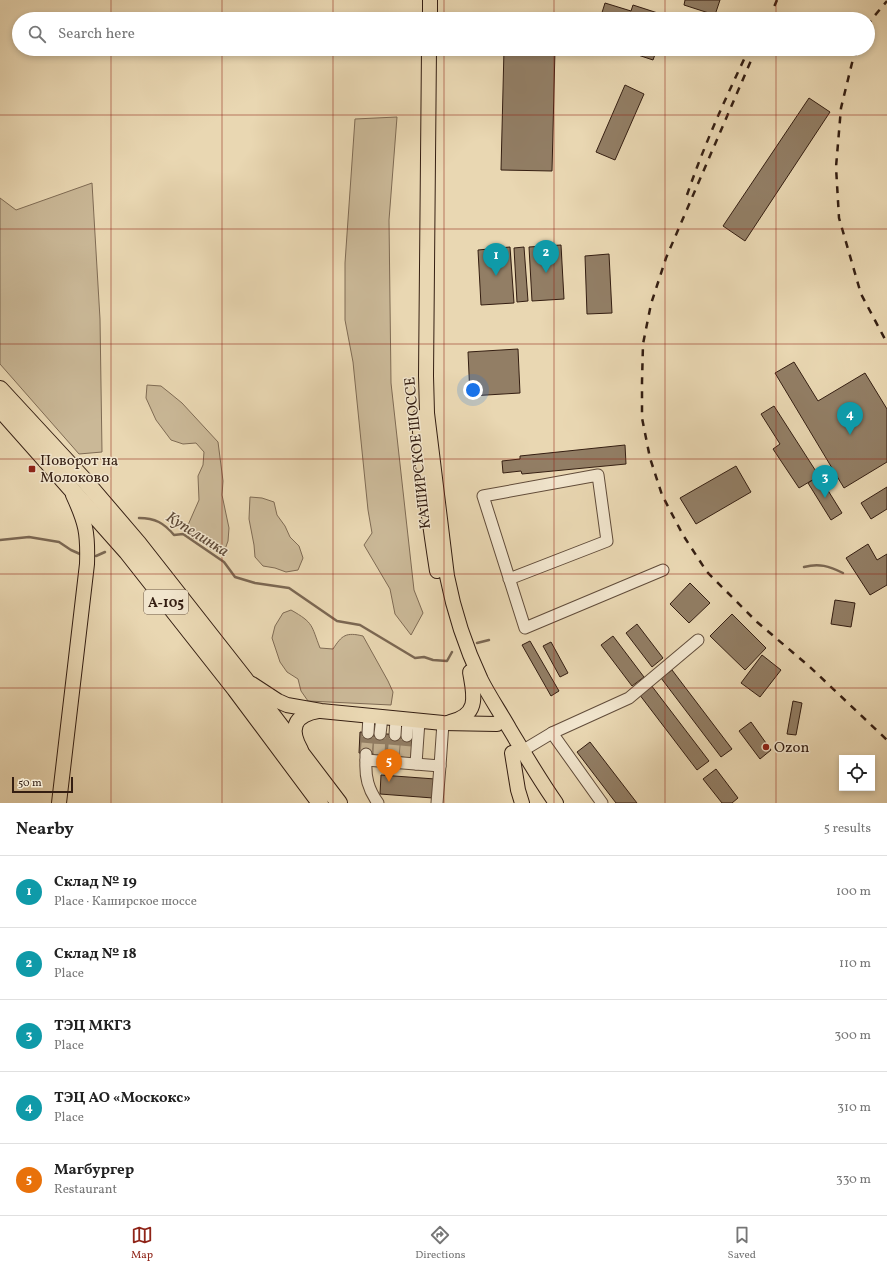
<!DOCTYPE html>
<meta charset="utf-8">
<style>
:root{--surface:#fff;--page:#f6f6f6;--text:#222;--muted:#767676;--line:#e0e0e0;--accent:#8f2418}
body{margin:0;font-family:Vollkorn,serif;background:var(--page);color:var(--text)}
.controls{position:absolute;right:12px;bottom:12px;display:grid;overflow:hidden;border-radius:0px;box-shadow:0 2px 6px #0003}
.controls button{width:36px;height:36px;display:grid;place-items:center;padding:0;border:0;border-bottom:1px solid var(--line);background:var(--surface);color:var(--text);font:20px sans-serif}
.scale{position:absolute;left:12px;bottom:10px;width:61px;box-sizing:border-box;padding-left:4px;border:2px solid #341e12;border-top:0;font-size:11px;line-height:14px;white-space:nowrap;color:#341e12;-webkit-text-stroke:3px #f1e5cd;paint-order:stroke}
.you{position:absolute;left:473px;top:390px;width:14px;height:14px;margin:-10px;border:3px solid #fff;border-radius:50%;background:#1a73e8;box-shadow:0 0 0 6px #1a73e833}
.badge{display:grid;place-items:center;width:26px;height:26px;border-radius:50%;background:var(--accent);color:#fff;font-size:13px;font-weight:700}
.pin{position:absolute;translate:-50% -33px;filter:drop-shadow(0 1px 2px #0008)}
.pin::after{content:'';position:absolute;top:21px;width:14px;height:12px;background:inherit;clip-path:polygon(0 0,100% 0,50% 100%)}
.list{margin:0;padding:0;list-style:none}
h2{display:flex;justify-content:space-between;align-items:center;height:52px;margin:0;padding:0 16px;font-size:17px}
h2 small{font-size:13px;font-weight:400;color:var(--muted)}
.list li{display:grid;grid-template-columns:26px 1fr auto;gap:12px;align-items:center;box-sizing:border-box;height:72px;padding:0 16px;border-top:1px solid var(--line)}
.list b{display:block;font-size:15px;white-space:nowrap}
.list p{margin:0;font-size:13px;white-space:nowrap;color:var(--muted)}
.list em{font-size:13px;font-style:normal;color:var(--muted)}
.icon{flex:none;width:22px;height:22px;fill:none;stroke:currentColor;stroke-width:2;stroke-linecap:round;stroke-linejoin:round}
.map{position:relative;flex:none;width:887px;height:803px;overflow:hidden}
.search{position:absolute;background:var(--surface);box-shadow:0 2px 6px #0003;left:12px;right:12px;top:12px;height:44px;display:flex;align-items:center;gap:10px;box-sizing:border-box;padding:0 14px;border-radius:22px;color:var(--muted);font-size:15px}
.sheet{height:412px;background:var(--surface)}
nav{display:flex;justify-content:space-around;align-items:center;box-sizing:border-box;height:56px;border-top:1px solid var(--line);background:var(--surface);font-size:11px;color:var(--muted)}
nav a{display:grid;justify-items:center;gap:2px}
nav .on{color:var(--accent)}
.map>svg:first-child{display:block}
.green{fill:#cab897;stroke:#7f6b54}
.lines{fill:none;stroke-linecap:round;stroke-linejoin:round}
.stream{stroke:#7b6752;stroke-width:2.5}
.building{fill:#927e65;stroke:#341e12}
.minor-tunnel{stroke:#c5b292;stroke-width:11;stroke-dasharray:11 5.5;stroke-linecap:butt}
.minor-casing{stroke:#614c3a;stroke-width:13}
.major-casing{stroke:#341e12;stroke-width:16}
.highway-casing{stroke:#341e12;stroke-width:18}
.minor{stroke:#f1e5cd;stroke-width:11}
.major{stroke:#e9d7b2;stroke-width:14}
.highway{stroke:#e9d7b2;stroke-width:16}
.rail{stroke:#341e12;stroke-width:2.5;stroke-dasharray:7 7;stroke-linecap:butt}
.grid{fill:none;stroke:#8f2418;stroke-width:1;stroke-opacity:0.55}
.poi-dot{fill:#8f2418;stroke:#f1e5cd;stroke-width:1.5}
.labels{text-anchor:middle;stroke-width:3;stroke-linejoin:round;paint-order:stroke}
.shield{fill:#f1e5cd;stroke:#6d5a4a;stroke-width:1}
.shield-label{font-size:14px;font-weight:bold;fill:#341e12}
.street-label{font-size:15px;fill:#341e12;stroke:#f1e5cd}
.poi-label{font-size:15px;fill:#341e12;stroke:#f1e5cd;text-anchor:start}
.water-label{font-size:16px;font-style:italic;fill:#5e4937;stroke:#f1e5cd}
</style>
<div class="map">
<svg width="887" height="803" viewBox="0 0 887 803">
<rect width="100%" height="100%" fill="#e9d7b2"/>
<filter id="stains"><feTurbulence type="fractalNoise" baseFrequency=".005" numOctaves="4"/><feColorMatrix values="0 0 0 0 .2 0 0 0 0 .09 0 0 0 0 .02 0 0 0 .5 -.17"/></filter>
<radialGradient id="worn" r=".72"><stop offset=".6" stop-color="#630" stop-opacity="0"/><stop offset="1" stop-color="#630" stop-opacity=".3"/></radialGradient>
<!-- green -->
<g class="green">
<path d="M397,117L389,220L391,383L414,590L423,613L411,635L395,614L390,589L364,545L372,533L368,510L353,362L345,320V263L355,119Z"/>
<path d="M92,183L100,319L102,452L79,454L0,364V198L16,210Z"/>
<path d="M147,385L161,386L171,394L182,403L218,442L223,481L222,495L229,528L228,541L224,552L212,550L202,542L191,537L188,525L199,500L198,476L203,465L204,452L196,443L183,444L171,440L156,420L146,398Z"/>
<path d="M250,497L262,498L274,502L277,515L285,526L290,537L299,546L303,558L298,570L286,572L275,568L263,566L255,557L254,545L249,519Z"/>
<path d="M291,610C314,623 311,625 320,648L333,649C342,635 346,632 363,636L388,681L393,692L391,705L308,701L301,691L298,679L287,672L280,662L272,638L275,626L283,613Z"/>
</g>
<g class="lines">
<!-- stream -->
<g class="stream">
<path d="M139,518C155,518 164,523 174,535L183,534L224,562L235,577L255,583L289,588L337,621L360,625L415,658L424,657L433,660L447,661L452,652"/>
<path d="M0,540L29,537L59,542L71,550L80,554"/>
<path d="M96,556L105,552"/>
<path d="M804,567C819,563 829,566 843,573"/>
<path d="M477,643L489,640"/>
</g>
</g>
<!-- building -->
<g class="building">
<path d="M685,0H720L715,15L684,5Z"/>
<path d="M605,3L631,11L633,5L667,16L666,19H600Z"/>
<path d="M504,49H555L552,171L501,170Z"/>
<path d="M620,49H657L653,60Z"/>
<path d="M625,85L644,94L615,160L596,152Z"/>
<path d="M809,98L830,112L745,241L723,226Z"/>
<path d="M561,245L564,299L532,301L529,247Z"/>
<path d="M510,247L514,303L481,305L478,250Z"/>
<path d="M524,247L528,301L517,302L514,248Z"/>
<path d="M609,254L612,313L587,314L585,256Z"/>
<path d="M518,349L520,393L470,396L468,352Z"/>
<path d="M794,362L818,401L865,373L887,409V462L844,488L775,373Z"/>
<path d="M774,406L819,476L799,488L773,449L780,444L761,414Z"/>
<path d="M625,445L626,464L522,474L521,471L503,473L502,461L520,459V456Z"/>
<path d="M736,466L751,492L696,524L680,498Z"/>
<path d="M819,476L842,513L831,520L808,483Z"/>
<path d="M887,487V509L871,519L861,503Z"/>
<path d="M868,544L877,560L887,554V585L870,595L846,558Z"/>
<path d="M690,583L710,603L689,623L670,604Z"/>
<path d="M835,600L855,603L851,627L831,624Z"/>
<path d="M732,614L766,648L745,670L710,636Z"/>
<path d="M637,624L663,658L652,667L626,633Z"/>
<path d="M613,636L644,677L632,686L601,645Z"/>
<path d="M530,641L559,691L551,696L522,645Z"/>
<path d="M551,642L568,673L560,677L543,646Z"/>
<path d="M762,655L781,670L760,697L741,683Z"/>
<path d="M672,670L732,749L721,757L661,678Z"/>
<path d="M651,685L709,761L697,770L639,694Z"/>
<path d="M793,701L802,703L796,735L787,734Z"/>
<path d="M751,722L771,750L760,759L739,731Z"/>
<path d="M360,732L414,736L412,757L359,753Z"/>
<path d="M590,742L637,803H616L577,752Z"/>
<path d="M716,769L738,798L732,803H722L703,779Z"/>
<path d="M381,775L435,779L433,798L380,794Z"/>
</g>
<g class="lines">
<!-- minor-tunnel -->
<g class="minor-tunnel">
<path d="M366,754L368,733"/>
<path d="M379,755L380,734"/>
<path d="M393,756L395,735"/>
<path d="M405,757L407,736"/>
</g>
<!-- minor casing -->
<g class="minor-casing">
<g id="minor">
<path d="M509,579L607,541L598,475L483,496L525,628L663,570"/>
<path d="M368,733L369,716"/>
<path d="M552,733L602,803"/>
<path d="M380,734L382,717"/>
<path d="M395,735L396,719"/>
<path d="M407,736L408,720"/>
<path d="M515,753L522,751L552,733L629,698L698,640"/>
<path d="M366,754V760L440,766L443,723"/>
<path d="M366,760C365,777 368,789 378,803"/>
<path d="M416,764L419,721"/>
<path d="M437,803L440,766"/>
</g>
</g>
<!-- major casing -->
<g class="major-casing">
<g id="major">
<path d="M430,19V0"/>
<path d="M429,49L426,376L427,413L447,576C454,612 465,646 481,680C489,696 500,712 509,728C524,753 539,779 556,803"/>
<path d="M419,417C422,469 429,520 437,571"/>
<path d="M252,684L278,701L287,705L321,711L443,723L497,724"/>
<path d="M450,722C480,715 474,695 470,672"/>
<path d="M301,750C289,729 294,715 318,711"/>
<path d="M512,753L518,790L522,803"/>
<path d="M59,803L87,564C88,533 86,523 73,495"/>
</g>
</g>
<!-- highway casing -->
<g class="highway-casing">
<g id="highway">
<path d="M0,389L85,481L138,543L244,678L339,803"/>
<path d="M0,409L127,552L235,689L320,803"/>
</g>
</g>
<!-- minor -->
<use href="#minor" class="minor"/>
<!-- major -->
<use href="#major" class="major"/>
<!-- highway -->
<use href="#highway" class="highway"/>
<!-- rail -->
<g class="rail">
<path d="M769,19L777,0"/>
<path d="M868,27L871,20L887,1"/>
<path d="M756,49L666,258L651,304L643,344L642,382V418L650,458L662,495L683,535L707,572L757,622L810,667L887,740"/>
<path d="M858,49L852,63L841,108L836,167L839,218L861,294L887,343"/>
<path d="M687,195C704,145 726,97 749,49"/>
</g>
</g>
<!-- grid -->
<path class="grid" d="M111,0V19M222,0V19M333,0V19M444,0V19M554,0V19M665,0V19M776,0V19M111,49V803M222,49V803M333,49V803M444,49V803M554,49V803M665,49V803M776,49V803M0,115H887M0,229H887M0,344H887M0,459H887M0,574H887M0,688H887"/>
<!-- markers -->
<g class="poi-dot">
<rect x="28" y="465" width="8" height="8" rx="2"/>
<circle cx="766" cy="747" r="4"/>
</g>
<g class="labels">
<!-- shield labels -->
<rect class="shield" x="144" y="590" width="44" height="24" rx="3"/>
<g class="shield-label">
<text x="166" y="607">А-105</text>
</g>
<!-- street labels -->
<g class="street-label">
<text transform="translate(417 453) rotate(-96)" y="5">КАШИРСКОЕ ШОССЕ</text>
</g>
<!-- poi labels -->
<g class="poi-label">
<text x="40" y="465">Поворот на<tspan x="40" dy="17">Молоково</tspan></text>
<text x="774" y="752">Ozon</text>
</g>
<!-- water labels -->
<g class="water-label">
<text transform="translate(198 533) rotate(32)" y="6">Купелинка</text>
</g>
</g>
<rect width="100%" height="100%" filter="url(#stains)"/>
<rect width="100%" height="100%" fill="url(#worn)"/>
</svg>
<div class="controls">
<button><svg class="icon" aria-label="locate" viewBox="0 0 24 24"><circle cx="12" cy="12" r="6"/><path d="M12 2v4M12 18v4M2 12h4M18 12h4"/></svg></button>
</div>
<div class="scale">50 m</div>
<div class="you"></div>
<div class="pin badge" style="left:496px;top:276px;background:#0f9aa8">1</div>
<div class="pin badge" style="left:546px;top:273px;background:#0f9aa8">2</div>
<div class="pin badge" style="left:825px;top:498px;background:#0f9aa8">3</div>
<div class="pin badge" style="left:850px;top:435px;background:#0f9aa8">4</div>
<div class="pin badge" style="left:389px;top:782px;background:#e8710a">5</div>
<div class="search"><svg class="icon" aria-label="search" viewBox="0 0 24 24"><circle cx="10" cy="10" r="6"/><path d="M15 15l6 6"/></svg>Search here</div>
</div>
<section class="sheet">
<h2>Nearby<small>5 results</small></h2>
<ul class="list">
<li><span class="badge" style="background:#0f9aa8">1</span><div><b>Склад № 19</b><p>Place · Каширское шоссе</p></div><em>100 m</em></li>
<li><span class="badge" style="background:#0f9aa8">2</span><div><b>Склад № 18</b><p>Place</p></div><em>110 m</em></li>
<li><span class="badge" style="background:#0f9aa8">3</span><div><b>ТЭЦ МКГЗ</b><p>Place</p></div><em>300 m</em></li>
<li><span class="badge" style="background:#0f9aa8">4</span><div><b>ТЭЦ АО «Москокс»</b><p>Place</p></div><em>310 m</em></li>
<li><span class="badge" style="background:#e8710a">5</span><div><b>Магбургер</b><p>Restaurant</p></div><em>330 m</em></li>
</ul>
</section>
<nav>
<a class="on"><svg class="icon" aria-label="map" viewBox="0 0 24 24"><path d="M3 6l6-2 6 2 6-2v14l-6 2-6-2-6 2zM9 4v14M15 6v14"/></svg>Map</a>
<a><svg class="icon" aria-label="directions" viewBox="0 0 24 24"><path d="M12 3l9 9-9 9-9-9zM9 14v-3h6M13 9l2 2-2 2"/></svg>Directions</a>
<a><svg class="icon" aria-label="saved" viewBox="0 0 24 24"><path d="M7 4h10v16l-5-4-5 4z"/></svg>Saved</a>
</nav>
